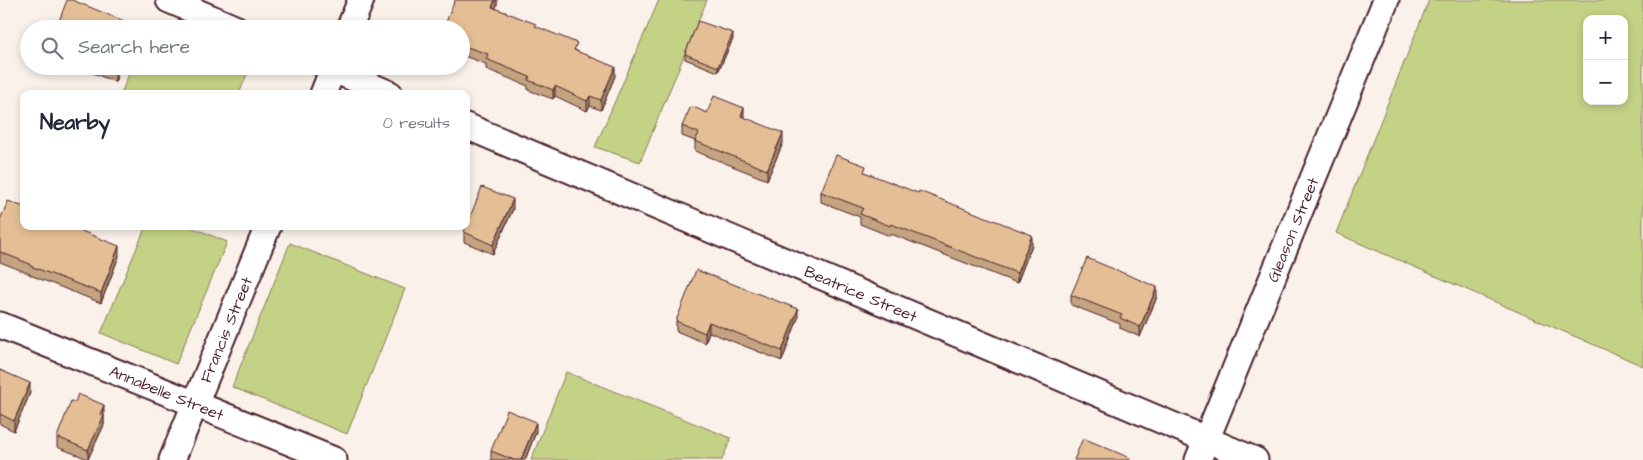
<!DOCTYPE html>
<meta charset="utf-8">
<style>
:root{--surface:#fff;--page:#f6f6f7;--text:#1f2937;--muted:#747a83;--line:#e0e1e3}
body{margin:0;font-family:"Architects Daughter",sans-serif;background:var(--page);color:var(--text)}
.controls{position:absolute;right:15px;top:15px;display:grid;overflow:hidden;border-radius:10px;box-shadow:0 2px 8px #0003}
.controls button{width:45px;height:45px;display:grid;place-items:center;padding:0;border:0;border-bottom:1px solid var(--line);background:var(--surface);color:var(--text);font:25px sans-serif}
.list{margin:0;padding:0;list-style:none}
h2{display:flex;justify-content:space-between;align-items:center;height:65px;margin:0;padding:0 20px;font-size:21px}
h2 small{font-size:16px;font-weight:400;color:var(--muted)}
.icon{flex:none;width:28px;height:28px;fill:none;stroke:currentColor;stroke-width:2;stroke-linecap:round;stroke-linejoin:round}
.map{position:relative;flex:none;width:1643px;height:460px;overflow:hidden}
.search{position:absolute;background:var(--surface);box-shadow:0 2px 8px #0003;left:20px;top:20px;width:450px;height:55px;display:flex;align-items:center;gap:12px;box-sizing:border-box;padding:0 18px;border-radius:28px;color:var(--muted);font-size:19px}
.panel{position:absolute;background:var(--surface);box-shadow:0 2px 8px #0003;left:20px;top:90px;width:450px;height:140px;border-radius:10px}
.map>svg:first-child{display:block}
.green{fill:#c4d286;stroke:#877858;fill-rule:evenodd}
.lines{fill:none;stroke-linecap:round;stroke-linejoin:round}
.minor-casing{stroke:#4a1f2b;stroke-width:29}
.minor{stroke:#fff;stroke-width:25}
.wall{fill:#c4a480;stroke:#4a1f2b}
.shaded-wall{fill:#a08668;stroke:#4a1f2b}
.building{fill:#e4bf95;stroke:#4a1f2b}
.labels{text-anchor:middle;stroke-width:4.5;stroke-linejoin:round;paint-order:stroke}
.street-label{font-size:16px;fill:#4a1f2b;stroke:#fff}
</style>
<div class="map">
<svg width="1643" height="460" viewBox="0 0 1643 460">
<rect width="100%" height="100%" fill="#faf2ea"/>
<filter id="ink" filterUnits="userSpaceOnUse"><feTurbulence type="fractalNoise" baseFrequency=".02" numOctaves="2"/><feDisplacementMap in="SourceGraphic" scale="10" xChannelSelector="R" yChannelSelector="G"/><feConvolveMatrix kernelMatrix="1 2 1 2 8 2 1 2 1" color-interpolation-filters="sRGB"/></filter>
<g filter="url(#ink)">
<!-- green -->
<g class="green">
<path d="M659,0H707L640,162L595,147Z"/>
<path d="M1429,0H1643V366L1336,233ZM1587,19H1624V101H1587Z"/>
<path d="M132,66H242L249,69L239,94H121Z"/>
<path d="M146,226H189L227,242L176,364L101,333Z"/>
<path d="M290,243L405,289L347,434L232,387Z"/>
<path d="M566,372L731,438L722,460H531Z"/>
</g>
<g class="lines">
<!-- minor casing -->
<g class="minor-casing">
<g id="minor">
<path d="M169,0L237,29"/>
<path d="M349,29L361,0"/>
<path d="M325,66L390,94"/>
<path d="M323,94L334,66"/>
<path id="s1" d="M466,126L1255,460"/>
<path id="s2" d="M0,325L334,460"/>
<path id="s3" d="M172,460L268,226"/>
<path id="s4" d="M1198,460L1386,0"/>
</g>
</g>
<!-- minor -->
<use href="#minor" class="minor"/>
</g>
<!-- wall -->
<g class="wall">
<path d="M497,0V5L495,8L536,27L577,51L615,76L601,110L590,106L587,111L555,96L553,99L528,90V86L486,69V64L461,55V29H444V27Z"/>
<path d="M733,39L718,72L685,59V54Z"/>
<path d="M76,66H121L115,82Z"/>
<path d="M707,113L744,117L783,143L767,180L695,151V141L682,136V126Z"/>
<path d="M866,173L1032,245L1017,283L891,234L890,236L860,224V217L821,202V192Z"/>
<path d="M513,209L493,254L464,242V232Z"/>
<path d="M0,220L119,256L101,303L30,275V274L0,262Z"/>
<path d="M1071,295L1157,297L1140,337L1120,328V324L1071,305Z"/>
<path d="M798,318L782,361L709,332L705,343L676,331V321Z"/>
<path d="M0,370L30,393L14,431L0,424Z"/>
<path d="M104,415V425L88,459L57,447V437Z"/>
<path d="M536,432L525,460H491V451Z"/>
</g>
<!-- shaded-wall -->
<g class="shaded-wall">
<path d="M495,0H497V5L492,17V7Z"/>
<path d="M733,33V39L718,72V67Z"/>
<path d="M117,66H121L115,82V73Z"/>
<path d="M615,67V76L601,110V100Z"/>
<path d="M555,86V96L553,99V90Z"/>
<path d="M590,96V106L587,111V101Z"/>
<path d="M744,108V118L741,116Z"/>
<path d="M783,133V143L767,180V170Z"/>
<path d="M513,199V209L493,254V245Z"/>
<path d="M1032,235V245L1017,283V273Z"/>
<path d="M119,246V256L101,303V293Z"/>
<path d="M1157,287V297L1140,337V327Z"/>
<path d="M798,309V318L782,361V351Z"/>
<path d="M709,322V332L705,343V333Z"/>
<path d="M30,383V393L14,431V421Z"/>
<path d="M104,405V425L88,459V450Z"/>
<path d="M536,422V432L525,460H521Z"/>
</g>
<!-- building -->
<g class="building">
<path d="M67,0H72L134,25L132,29H56Z"/>
<path d="M455,0H495L492,7L536,24L535,26L577,43L574,50L615,67L601,100L590,96L587,101L555,86L553,90L528,80L530,77L486,59L488,54L461,45V29H447L444,27Z"/>
<path d="M698,21L733,33L718,67L685,54Z"/>
<path d="M100,66H117L115,73Z"/>
<path d="M714,96L744,108L741,116L783,133L767,170L695,141L699,133L682,126L691,106L707,113Z"/>
<path d="M836,155L866,166L864,172L918,193L919,191L1032,235L1017,273L891,224L890,226L860,214L863,208L821,192Z"/>
<path d="M482,187L513,199L493,245L464,232Z"/>
<path d="M8,201L24,207V226H69L119,246L101,293L30,266V264L0,252V220Z"/>
<path d="M1087,258L1157,287L1140,327L1120,318L1122,315L1071,295Z"/>
<path d="M696,270L798,309L782,351L709,322L705,333L676,321Z"/>
<path d="M0,370L30,383L14,421L0,414Z"/>
<path d="M78,394L104,405L100,414L104,415L88,450L57,437L71,401L75,402Z"/>
<path d="M507,410L536,422L521,460H514L491,451Z"/>
<path d="M1083,438L1130,458L1129,460H1074Z"/>
</g>
</g>
<g class="labels">
<!-- street labels -->
<g class="street-label">
<text dy="6" stroke="none"><textPath href="#s4" startOffset="249">Gleason Street</textPath></text>
<text dy="6" stroke="none"><textPath href="#s1" startOffset="429">Beatrice Street</textPath></text>
<text dy="6" stroke="none"><textPath href="#s3" startOffset="141">Francis Street</textPath></text>
<text dy="6" stroke="none"><textPath href="#s2" startOffset="180">Annabelle Street</textPath></text>
</g>
</g>
</svg>
<div class="controls">
<button>+</button>
<button>−</button>
</div>
<div class="search"><svg class="icon" aria-label="search" viewBox="0 0 24 24"><circle cx="10" cy="10" r="6"/><path d="M15 15l6 6"/></svg>Search here</div>
<section class="panel">
<h2>Nearby<small>0 results</small></h2>
<ul class="list">
</ul>
</section>
</div>
